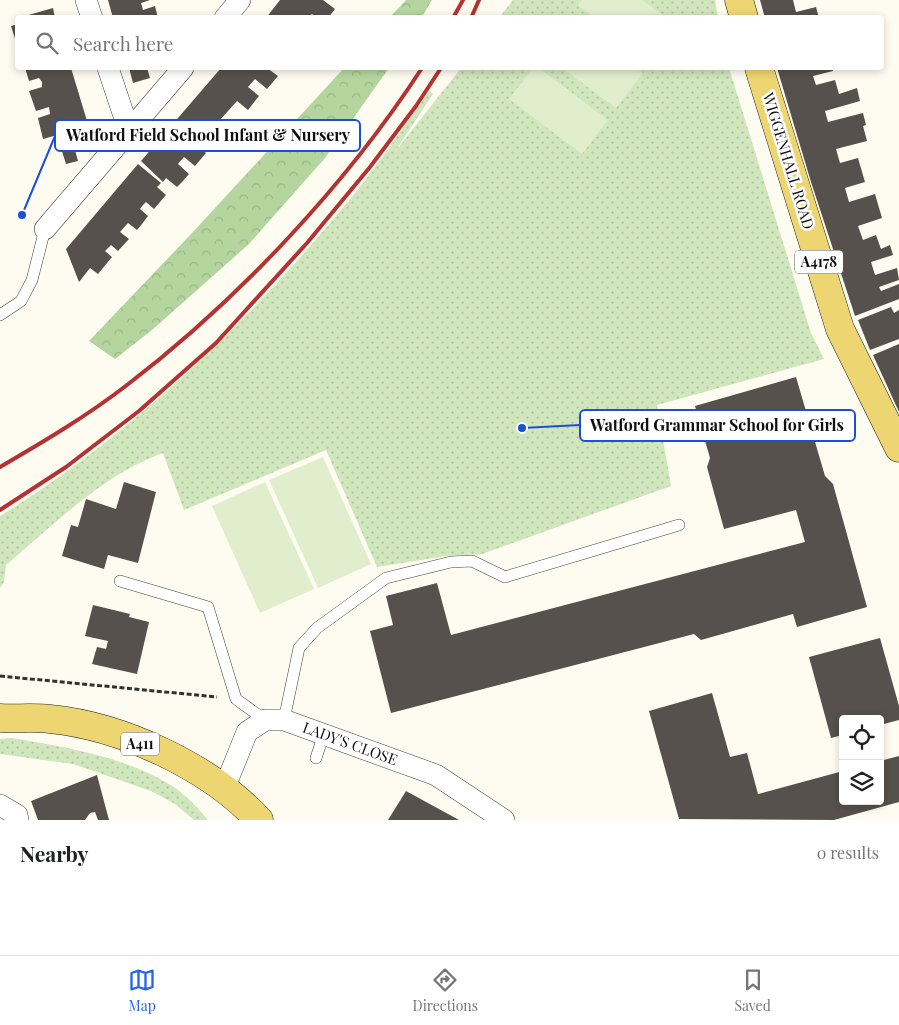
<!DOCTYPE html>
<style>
:root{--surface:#fff;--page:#f6f6f6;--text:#202124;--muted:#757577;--line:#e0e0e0;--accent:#2563eb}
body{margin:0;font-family:"Playfair Display",serif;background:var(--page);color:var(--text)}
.controls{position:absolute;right:15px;bottom:15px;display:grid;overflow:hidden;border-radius:5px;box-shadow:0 2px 8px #0003}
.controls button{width:45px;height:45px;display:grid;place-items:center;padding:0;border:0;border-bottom:1px solid var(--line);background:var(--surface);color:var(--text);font:25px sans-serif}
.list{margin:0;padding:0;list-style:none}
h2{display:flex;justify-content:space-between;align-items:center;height:65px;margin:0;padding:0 20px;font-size:21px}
h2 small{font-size:16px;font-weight:400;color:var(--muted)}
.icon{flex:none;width:28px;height:28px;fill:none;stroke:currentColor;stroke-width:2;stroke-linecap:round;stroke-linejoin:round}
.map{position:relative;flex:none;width:899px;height:820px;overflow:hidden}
.search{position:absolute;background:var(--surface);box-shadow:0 2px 8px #0003;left:15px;right:15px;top:15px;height:55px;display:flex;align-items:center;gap:12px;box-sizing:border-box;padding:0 18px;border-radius:5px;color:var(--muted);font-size:19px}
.sheet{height:135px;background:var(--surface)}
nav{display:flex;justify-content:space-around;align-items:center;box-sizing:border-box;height:70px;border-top:1px solid var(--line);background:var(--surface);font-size:14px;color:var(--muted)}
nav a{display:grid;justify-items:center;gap:2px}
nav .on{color:var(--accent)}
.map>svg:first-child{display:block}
.grass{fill:url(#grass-dots)}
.forest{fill:url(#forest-crowns)}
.pitch{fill:#e1eece}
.building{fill:#56514c}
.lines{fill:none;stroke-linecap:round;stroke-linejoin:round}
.lane-casing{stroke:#424242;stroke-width:12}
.street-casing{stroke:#424242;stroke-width:22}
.primary-casing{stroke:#202020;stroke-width:29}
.path{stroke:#313131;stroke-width:3;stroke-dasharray:5 2.5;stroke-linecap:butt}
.lane{stroke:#fff;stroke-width:11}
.street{stroke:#fff;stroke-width:21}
.primary{stroke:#edd672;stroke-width:28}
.rail{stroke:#b43231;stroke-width:4}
.labels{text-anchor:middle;stroke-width:5;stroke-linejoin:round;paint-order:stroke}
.shield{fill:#fff;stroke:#575757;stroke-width:1}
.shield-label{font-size:14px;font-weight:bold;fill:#0f0f0f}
.street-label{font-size:15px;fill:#0f0f0f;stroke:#fff}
.leader{fill:none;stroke:#1d4ed8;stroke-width:2}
.callout-dot{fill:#1d4ed8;stroke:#fff;stroke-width:2}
.callout{fill:#fff;stroke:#1d4ed8;stroke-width:2}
.callout-label{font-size:16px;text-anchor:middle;font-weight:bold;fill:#0f0f0f}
</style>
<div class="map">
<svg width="899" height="820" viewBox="0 0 899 820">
<defs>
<pattern id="grass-dots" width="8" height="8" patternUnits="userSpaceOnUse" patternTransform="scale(1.25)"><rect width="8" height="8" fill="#d0e6bd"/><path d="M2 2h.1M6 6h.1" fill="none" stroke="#b1c4a1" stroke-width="1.8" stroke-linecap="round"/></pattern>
<pattern id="forest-crowns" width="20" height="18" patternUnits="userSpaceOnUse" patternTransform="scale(1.25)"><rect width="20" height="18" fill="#b4d69e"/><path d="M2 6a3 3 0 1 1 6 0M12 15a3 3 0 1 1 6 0" fill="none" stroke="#9ab687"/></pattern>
</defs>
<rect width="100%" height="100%" fill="#fefcf1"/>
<!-- grass -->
<g class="grass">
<path d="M513,0H715L718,17L499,18Z"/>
<path d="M461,68H729L811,333L824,359L657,405L671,486L482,554L446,556L377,567L326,450L184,510L163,453C105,473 52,526 6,565L4,582L0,588V516C135,433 251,319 351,198C379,164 403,127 429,91L433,94L394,153Z"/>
<path d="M12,738C65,747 122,756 169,784C184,793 197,807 208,820H194L175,804L151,791L73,764L0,754V739Z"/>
</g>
<!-- forest -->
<g class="forest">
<path d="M406,0H432L422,17H390Z"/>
<path d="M344,68H389L325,158L249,244L152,330L115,359L89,341L192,233Z"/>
</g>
<!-- pitch -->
<g class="pitch">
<path d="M582,0H642L666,17H594L578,5Z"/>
<path d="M533,68H539L608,120L582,154L509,99Z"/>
<path d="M562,68H635L643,73L616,108Z"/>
<path d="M323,457L371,564L318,588L269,480Z"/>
<path d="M265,482L314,589L260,613L212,506Z"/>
</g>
<!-- building -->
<g class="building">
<path d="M108,0H150L141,3L143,10L155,6L158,18H113Z"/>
<path d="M280,0H323L335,9L328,18H316L312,14L308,18H266Z"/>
<path d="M760,0H793L796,12L816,7L819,18H765Z"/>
<path d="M53,8L55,18H25V16Z"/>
<path d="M18,24V45H17L11,26Z"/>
<path d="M25,68H71L94,144L75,150L78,161L66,164L57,135L43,139L38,118L50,114L49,107L36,111L29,91L42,87V82L39,78L29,81Z"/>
<path d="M129,68H147L150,78L133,83Z"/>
<path d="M221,68H267L278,76L267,89L255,79L248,87L259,96L248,110L237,101L211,130L220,138L213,146L201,135L195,143L206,153L195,166L184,157L178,164L189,174L183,181L177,187L166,178L163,182L141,161Z"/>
<path d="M777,68H832L833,71L813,76L816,85L835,80L839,94L857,88L860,101L825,111L828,122L863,113L866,125L863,126L867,141L836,149L840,163L858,158L865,182L845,188L849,202L875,194L882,218L858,226L863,240L876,235L881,249L890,245L893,255L871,262L875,275L897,268L899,280L879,287L881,291L899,284V299L855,316L811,182Z"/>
<path d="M138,164L161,183L157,187L166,195L154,209L146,202L143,205L140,209L148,216L142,224L137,230L128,223L120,232L129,239L118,251L111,245L105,251L112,257L98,274L90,268L79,282L66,249Z"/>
<path d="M891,307L894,313L899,310V339L870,350L858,320Z"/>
<path d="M899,344V412L873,355Z"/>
<path d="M796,377L825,476L833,484L867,607L797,627L793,614L701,640L694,634L391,713L370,631L393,625L386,596L437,583L451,635L805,542L796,510L724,529L707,467L710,458L695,406Z"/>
<path d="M124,482L156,492L138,563L108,555L104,569L62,556L71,525L78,527L86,499L116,509Z"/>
<path d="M93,605L130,614L129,617L149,622L137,674L92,664L97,647L106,649L108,641L85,636Z"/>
<path d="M880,638L899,706V720L880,725V719H843V735L831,738L809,657Z"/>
<path d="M712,693L730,757L747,753L758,794L843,771V801H880V761L899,756V802L834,820L679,819L649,711Z"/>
<path d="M97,775L109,820H98L95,812L90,813L85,820H38L31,801Z"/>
<path d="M406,791L459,820H388Z"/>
</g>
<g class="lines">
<!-- lane casing -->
<g class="lane-casing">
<g id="lane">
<path d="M0,315L21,301L32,280L45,229"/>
<path d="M120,581L208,607L236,699L265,720"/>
<path d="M284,720L299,648L317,628L386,578L451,562L472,561L505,577L679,525"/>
<path d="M316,758L324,734"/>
</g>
</g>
<!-- street casing -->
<g class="street-casing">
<g id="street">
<path d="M86,0L92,18"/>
<path d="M225,18L240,0"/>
<path d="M108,68L129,131"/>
<path d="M45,229L183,68"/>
<path d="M224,789L247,732L265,720H284L436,775L504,820"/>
<path d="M0,805L17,815L18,820"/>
</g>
</g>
<!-- primary casing -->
<g class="primary-casing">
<g id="primary">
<path d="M739,0L744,18"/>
<path d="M759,68L840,329L899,448"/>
<path d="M0,718C16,719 33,717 50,719C122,726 210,767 259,820"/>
</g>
</g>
<!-- path -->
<path class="path" d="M0,676L217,697"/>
<!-- lane -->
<use href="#lane" class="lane"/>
<!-- street -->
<use href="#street" class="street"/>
<!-- primary -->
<use href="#primary" class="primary"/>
<!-- rail -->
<g class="rail">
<path d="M453,18L463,0"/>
<path d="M471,18L479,0"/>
<path d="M0,467C43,442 87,416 127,385C238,300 346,185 422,68"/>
<path d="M0,510L66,467L139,411L216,343L307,243L370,167L416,106L441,68"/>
</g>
</g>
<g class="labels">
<!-- shield labels -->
<g class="shield">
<rect x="795" y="250.5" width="48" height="23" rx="4"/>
<rect x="121" y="732.5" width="38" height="23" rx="4"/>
</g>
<g class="shield-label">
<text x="819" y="267">A4178</text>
<text x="140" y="749">A411</text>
</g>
<!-- street labels -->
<g class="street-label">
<text transform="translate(788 161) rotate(73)" y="5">WIGGENHALL ROAD</text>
<text transform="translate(350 744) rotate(20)" y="5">LADY'S CLOSE</text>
</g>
</g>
<!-- callouts -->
<path class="leader" d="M22 215L55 136M522 428L580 425"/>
<g class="callout-dot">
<circle cx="22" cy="215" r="5"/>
<circle cx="522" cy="428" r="5"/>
</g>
<g class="callout">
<rect x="55" y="120" width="305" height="31" rx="5"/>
<rect x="580" y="410" width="275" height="31" rx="5"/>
</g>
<g class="callout-label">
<text x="208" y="141">Watford Field School Infant &amp; Nursery</text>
<text x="717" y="431">Watford Grammar School for Girls</text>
</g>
</svg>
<div class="controls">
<button><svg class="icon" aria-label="locate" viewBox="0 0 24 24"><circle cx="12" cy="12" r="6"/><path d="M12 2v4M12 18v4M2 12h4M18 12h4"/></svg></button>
<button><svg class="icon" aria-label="layers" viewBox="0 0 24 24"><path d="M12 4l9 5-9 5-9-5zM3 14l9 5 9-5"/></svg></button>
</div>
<div class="search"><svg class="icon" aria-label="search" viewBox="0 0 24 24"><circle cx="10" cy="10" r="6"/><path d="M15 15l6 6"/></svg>Search here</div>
</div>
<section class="sheet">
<h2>Nearby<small>0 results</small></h2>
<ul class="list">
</ul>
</section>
<nav>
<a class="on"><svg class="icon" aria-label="map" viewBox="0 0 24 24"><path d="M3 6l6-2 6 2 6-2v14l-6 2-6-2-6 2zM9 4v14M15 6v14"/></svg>Map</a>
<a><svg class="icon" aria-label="directions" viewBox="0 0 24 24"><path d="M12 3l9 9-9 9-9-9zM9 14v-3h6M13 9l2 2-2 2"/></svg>Directions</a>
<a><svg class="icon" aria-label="saved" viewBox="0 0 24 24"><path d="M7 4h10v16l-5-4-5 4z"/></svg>Saved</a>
</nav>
